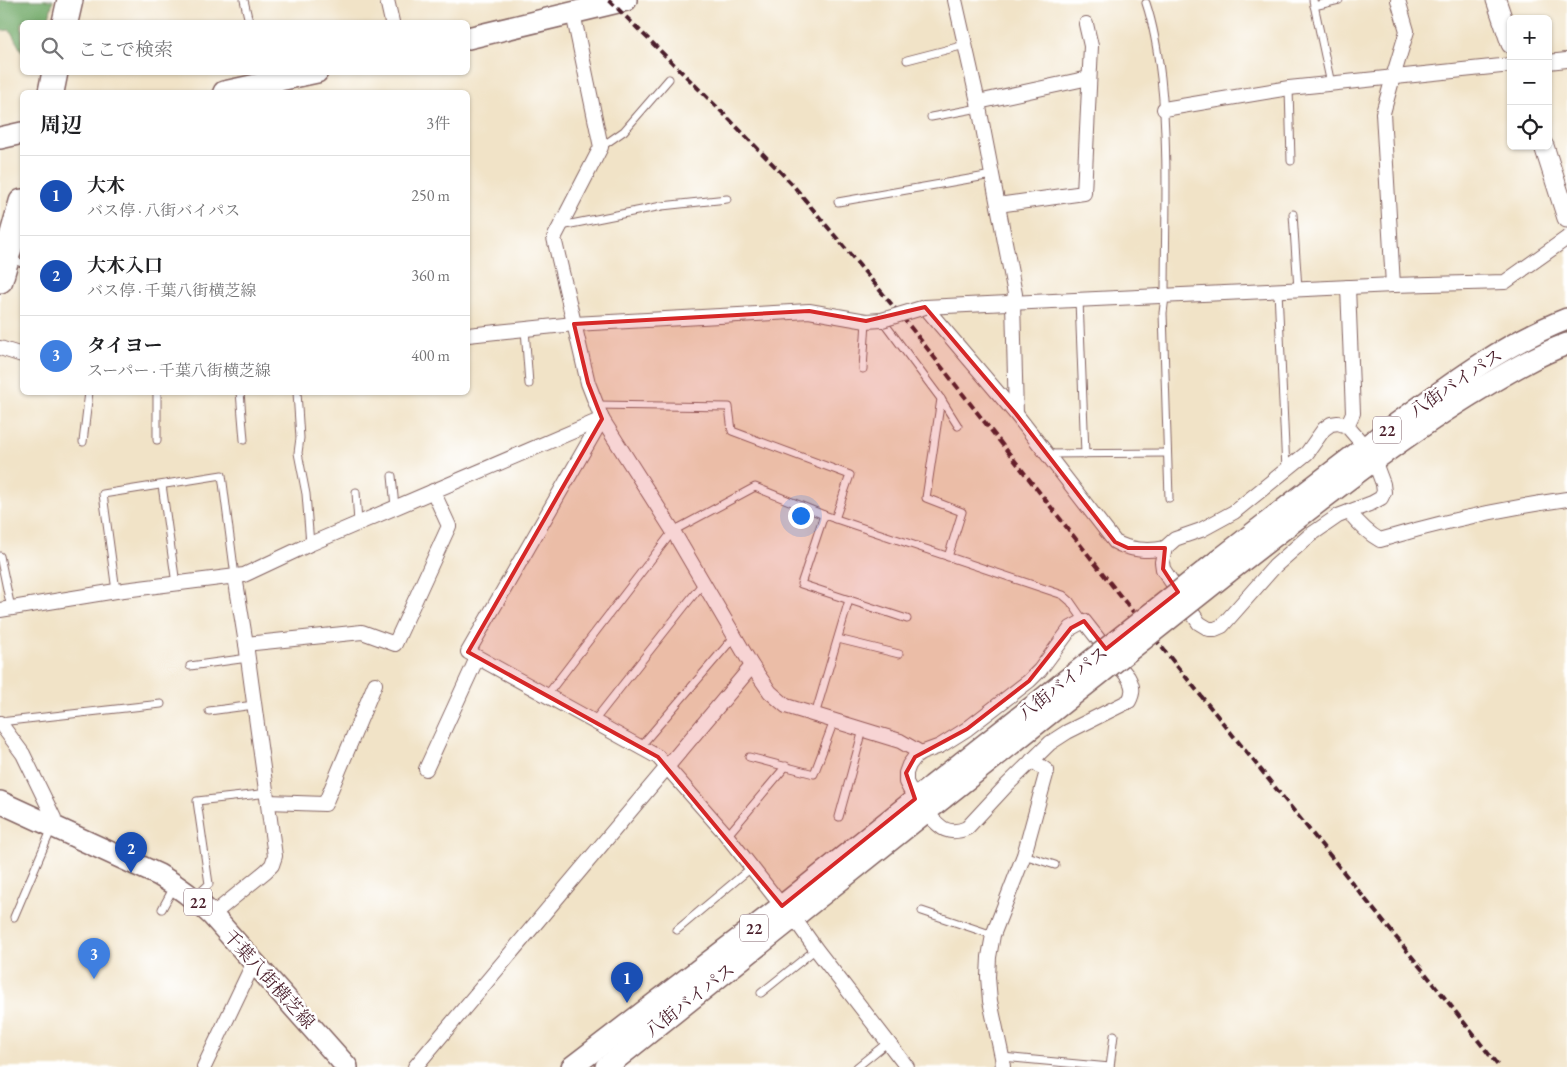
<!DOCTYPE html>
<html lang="ja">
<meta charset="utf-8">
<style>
:root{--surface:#fff;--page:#f2f2f2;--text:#202124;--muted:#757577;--line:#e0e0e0;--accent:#ea580c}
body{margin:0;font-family:"EB Garamond","Noto Serif JP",serif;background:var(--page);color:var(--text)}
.controls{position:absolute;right:15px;top:15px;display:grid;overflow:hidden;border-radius:8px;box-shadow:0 1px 4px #0004}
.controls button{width:45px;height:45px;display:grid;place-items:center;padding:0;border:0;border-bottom:1px solid var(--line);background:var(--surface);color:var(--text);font:25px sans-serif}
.you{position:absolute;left:800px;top:515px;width:18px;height:18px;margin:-12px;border:4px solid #fff;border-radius:50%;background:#1a73e8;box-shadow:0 0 0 8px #1a73e833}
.badge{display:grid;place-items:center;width:32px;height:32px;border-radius:50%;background:var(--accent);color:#fff;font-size:16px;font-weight:700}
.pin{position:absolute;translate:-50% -41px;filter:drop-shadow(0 1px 2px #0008)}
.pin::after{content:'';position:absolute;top:26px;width:18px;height:15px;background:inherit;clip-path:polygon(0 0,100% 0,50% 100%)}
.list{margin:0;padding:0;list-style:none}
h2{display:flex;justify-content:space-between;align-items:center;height:65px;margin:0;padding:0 20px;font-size:21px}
h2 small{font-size:16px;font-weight:400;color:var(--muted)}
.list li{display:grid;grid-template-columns:32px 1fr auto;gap:15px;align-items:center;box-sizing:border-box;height:80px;padding:0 20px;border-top:1px solid var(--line)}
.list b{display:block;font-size:19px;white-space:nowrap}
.list p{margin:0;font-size:16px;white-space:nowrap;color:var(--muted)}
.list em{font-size:16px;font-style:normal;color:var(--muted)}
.icon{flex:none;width:28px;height:28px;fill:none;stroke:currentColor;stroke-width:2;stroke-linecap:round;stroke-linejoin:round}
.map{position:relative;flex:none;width:1567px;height:1067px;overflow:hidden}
.search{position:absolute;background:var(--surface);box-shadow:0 1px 4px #0004;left:20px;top:20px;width:450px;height:55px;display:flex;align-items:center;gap:12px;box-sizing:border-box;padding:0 18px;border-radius:8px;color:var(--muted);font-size:19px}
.panel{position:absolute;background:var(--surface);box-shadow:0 1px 4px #0004;left:20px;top:90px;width:450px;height:305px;border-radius:8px}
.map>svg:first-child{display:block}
.forest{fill:#71a967;stroke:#5e6449}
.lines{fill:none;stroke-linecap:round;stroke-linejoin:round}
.lane-casing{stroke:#846462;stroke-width:9}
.street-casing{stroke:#846462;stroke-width:16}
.secondary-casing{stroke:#846462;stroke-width:21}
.primary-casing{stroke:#846462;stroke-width:24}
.highway-casing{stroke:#846462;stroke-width:28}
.lane{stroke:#fff;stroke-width:7}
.street{stroke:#fff;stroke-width:14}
.secondary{stroke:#fff;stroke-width:19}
.primary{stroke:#fff;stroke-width:21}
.highway{stroke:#fff;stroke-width:25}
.rail{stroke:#4a1f2b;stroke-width:4;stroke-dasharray:8 4;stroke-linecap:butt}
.street-bridge-casing{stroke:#846462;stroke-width:16;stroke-linecap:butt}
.primary-bridge-casing{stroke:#846462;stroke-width:24;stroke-linecap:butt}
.street-bridge{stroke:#fff;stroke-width:14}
.primary-bridge{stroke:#fff;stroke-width:21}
.marked{fill:#d62828;fill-opacity:0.2;stroke:#d62828;stroke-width:4;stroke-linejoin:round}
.labels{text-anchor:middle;stroke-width:5;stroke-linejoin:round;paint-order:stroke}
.shield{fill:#fff;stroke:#80626b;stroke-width:1}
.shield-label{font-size:16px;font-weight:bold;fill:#4a1f2b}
.street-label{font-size:18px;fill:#4a1f2b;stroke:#fff}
</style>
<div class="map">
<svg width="1567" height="1067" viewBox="0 0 1567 1067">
<rect width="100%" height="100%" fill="#fff"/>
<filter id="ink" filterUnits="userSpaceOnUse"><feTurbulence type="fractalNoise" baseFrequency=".02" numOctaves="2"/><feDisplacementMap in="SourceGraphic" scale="10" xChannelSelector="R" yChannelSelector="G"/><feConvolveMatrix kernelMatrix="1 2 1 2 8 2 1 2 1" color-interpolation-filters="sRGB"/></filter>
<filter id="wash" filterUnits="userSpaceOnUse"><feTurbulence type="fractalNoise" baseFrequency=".0096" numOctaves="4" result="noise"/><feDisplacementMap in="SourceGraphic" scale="20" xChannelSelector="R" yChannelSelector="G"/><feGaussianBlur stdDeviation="1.12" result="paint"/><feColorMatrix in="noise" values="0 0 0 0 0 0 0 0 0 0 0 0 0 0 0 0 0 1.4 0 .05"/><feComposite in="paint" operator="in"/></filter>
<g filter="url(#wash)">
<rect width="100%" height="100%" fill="#f1e3c7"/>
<!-- forest -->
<path class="forest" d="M0,0H53L48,22H22V52L10,30L0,31Z"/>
</g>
<g filter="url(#ink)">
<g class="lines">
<!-- lane casing -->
<g class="lane-casing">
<g id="lane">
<path d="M244,0L249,22"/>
<path d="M1313,0L1331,84"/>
<path d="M1146,3C1154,27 1158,53 1161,78C1169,151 1165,224 1165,297L1163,313L1169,498"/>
<path d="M1314,6L1339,0"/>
<path d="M907,60L965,45"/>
<path d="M1289,88L1291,161"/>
<path d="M931,117L979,108"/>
<path d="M601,147L624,131L669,79"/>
<path d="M838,202L992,175"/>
<path d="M1293,214L1298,289"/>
<path d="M561,226L662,206L727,199"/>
<path d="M9,259L22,263"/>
<path d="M1278,290L1286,470"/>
<path d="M1079,300L1085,454"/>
<path d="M882,320L941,399L958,426"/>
<path d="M525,329L529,384"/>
<path d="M863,369L866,321"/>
<path d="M157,392V440"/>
<path d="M240,392L244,440"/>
<path d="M297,392L300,438L298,453L306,494L310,544"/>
<path d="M941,399L926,498L962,512L948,557"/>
<path d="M596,405L729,407L732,431L850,475L835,519"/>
<path d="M83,442L89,392"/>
<path d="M1047,454L1167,453"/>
<path d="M392,476L395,507"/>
<path d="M162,485L176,584"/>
<path d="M356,492L358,523"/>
<path d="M824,515L801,584L907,619"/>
<path d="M0,556L11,608"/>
<path d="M116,591L103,494L222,475L235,576"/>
<path d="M838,639L899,654"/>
<path d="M190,666L248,658"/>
<path d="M547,695L673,531L755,487L824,515L1063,595L1070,601L1084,621"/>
<path d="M209,711L254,705"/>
<path d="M815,715L849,600"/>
<path d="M594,721L703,583"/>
<path d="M0,722L161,704"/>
<path d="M640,747L735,636"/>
<path d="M749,757L814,774L834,721"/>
<path d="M839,817L863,730"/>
<path d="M727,836L786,766"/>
<path d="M1024,855L1055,865"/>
<path d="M194,898L209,884L197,801L260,794"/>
<path d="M162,909L174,887"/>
<path d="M922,911L993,935"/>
<path d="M14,917L52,828"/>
<path d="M677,930L751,868"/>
<path d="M761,993L816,949"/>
<path d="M1002,1057L1110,1067"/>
<path d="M857,1067L888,1042"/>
<path d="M1110,1067L1114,1035"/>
</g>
</g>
<!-- street casing -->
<g class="street-casing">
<g id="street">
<path d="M387,0L392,22"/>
<path d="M955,0L978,102L1015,294L1013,303L1016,414"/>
<path d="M573,13L601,147L554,238L588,383L602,419L673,531L752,666L770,692L786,706L900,741L921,753"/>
<path d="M1548,62L1567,60"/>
<path d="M978,102L1089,78"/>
<path d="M1164,109L1289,88L1511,65"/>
<path d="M998,205L1084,193L1091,46L1086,24"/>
<path d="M1393,285L1383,113L1393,77L1407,31L1398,0"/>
<path d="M925,307L1393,285L1505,282L1567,238"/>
<path d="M925,307L1016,414L1115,542C1129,550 1149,552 1165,548"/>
<path d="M468,335L574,324L809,311L866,321L882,320"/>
<path d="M0,348L22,355"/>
<path d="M602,419L468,652L658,757L723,831L782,906"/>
<path d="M1347,426L1353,413L1348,287"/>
<path d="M1365,447L1347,426L1338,423L1331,424L1324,429L1307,453L1234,512L1201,530L1175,539L1165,548L1162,562L1163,569L1199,623L1209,629H1215L1222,626L1275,566L1309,536L1338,516L1372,503L1381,498L1384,492L1383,484L1374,460"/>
<path d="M1349,512C1358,523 1367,533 1380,540C1441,522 1504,508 1567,499"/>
<path d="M0,610L116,591L244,575L310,544L602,419"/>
<path d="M246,644L362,632L395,644L449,526L433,491"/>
<path d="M0,723L23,754L54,818L53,827"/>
<path d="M426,769L477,658"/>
<path d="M915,799L906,782V773L909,765L915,757L921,753L940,746L967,729L1029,681L1040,670L1071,628L1084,621L1128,677C1133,686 1134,692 1129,701L1067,732L1050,743L1006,786L967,828C946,837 939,826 926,812"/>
<path d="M268,802L325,804L375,684"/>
<path d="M212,915L266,871L272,865L275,856L246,644L235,576"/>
<path d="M794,918L816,949L907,1067"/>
<path d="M204,1067L254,962"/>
<path d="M415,1067L752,666"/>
<path d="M1003,1067L1002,1057L990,1001L988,977L989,957L993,935L1024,855L1047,771L1032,760"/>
</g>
</g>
<!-- secondary casing -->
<g class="secondary-casing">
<g id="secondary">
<path d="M1496,0L1511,44"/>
<path d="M1544,146L1567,218"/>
</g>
</g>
<!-- primary casing -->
<g class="primary-casing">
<g id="primary">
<path d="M468,38L626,0"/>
<path d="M224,92L317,72"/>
<path d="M0,138L22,133"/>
<path d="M1219,560C1281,512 1342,463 1406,417C1456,380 1508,342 1567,319"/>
<path d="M1228,572C1307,511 1385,448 1470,395C1500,377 1534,356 1567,344"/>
<path d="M0,802L159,875C178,886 195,899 212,915L347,1067"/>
<path d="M572,1067L782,906L932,786"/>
<path d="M606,1067L943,798"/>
</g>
</g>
<!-- highway casing -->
<g class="highway-casing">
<g id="highway">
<path d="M65,22L70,0"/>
<path d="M51,92L55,72"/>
<path d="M0,280L22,202"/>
</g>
</g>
<!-- lane -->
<use href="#lane" class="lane"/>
<!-- street -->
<use href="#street" class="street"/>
<!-- secondary -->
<use href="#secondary" class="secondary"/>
<!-- primary -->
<use href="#primary" class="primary"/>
<!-- highway -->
<use href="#highway" class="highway"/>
<!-- rail -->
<path class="rail" d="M609,0L729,119L792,184L912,329L1118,593L1433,983L1499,1067"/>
<!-- street-bridge casing -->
<g class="street-bridge-casing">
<path id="street-bridge" d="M882,320L925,307"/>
</g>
<!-- primary-bridge casing -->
<g class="primary-bridge-casing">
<g id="primary-bridge">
<path d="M932,786L1219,560"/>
<path d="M943,798L1228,572"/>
</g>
</g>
<!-- street-bridge -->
<use href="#street-bridge" class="street-bridge"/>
<!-- primary-bridge -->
<use href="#primary-bridge" class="primary-bridge"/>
</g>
</g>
<!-- marked area -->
<path class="marked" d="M925,307L1016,414L1115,542L1128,548H1165L1163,569L1178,592L1106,649L1084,621L1071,628L1029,681L967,729L915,757L906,773L915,799L782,906L658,757L468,652L602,419L588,383L574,324L809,311L866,321Z"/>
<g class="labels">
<!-- shield labels -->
<g class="shield">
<rect x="1373" y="416.5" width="28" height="27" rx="4"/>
<rect x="184" y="888.5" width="28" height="27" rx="4"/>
<rect x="740" y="914.5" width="28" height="27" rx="4"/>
</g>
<g class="shield-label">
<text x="1387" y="436">22</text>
<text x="198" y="908">22</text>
<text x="754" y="934">22</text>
</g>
<!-- street labels -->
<g class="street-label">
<text transform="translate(1456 383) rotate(-34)" y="6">八街バイパス</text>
<text transform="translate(1063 683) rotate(-38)" y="6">八街バイパス</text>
<text transform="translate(269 979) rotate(48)" y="6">千葉八街横芝線</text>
<text transform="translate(690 1000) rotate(-38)" y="6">八街バイパス</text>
</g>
</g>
</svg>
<div class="controls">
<button>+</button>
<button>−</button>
<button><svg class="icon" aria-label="locate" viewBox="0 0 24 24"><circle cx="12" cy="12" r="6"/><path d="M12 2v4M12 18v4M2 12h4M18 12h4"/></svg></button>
</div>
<div class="you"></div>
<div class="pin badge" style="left:627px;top:1003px;background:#1a4fb4">1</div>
<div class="pin badge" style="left:131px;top:873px;background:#1a4fb4">2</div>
<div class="pin badge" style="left:94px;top:979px;background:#3f7fe0">3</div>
<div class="search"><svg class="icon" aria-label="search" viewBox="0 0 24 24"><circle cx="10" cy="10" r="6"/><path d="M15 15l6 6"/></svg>ここで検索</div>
<section class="panel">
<h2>周辺<small>3件</small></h2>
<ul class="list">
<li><span class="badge" style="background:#1a4fb4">1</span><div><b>大木</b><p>バス停 · 八街バイパス</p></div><em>250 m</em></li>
<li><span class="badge" style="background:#1a4fb4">2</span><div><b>大木入口</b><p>バス停 · 千葉八街横芝線</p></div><em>360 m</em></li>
<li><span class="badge" style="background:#3f7fe0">3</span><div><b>タイヨー</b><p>スーパー · 千葉八街横芝線</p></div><em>400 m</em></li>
</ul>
</section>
</div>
